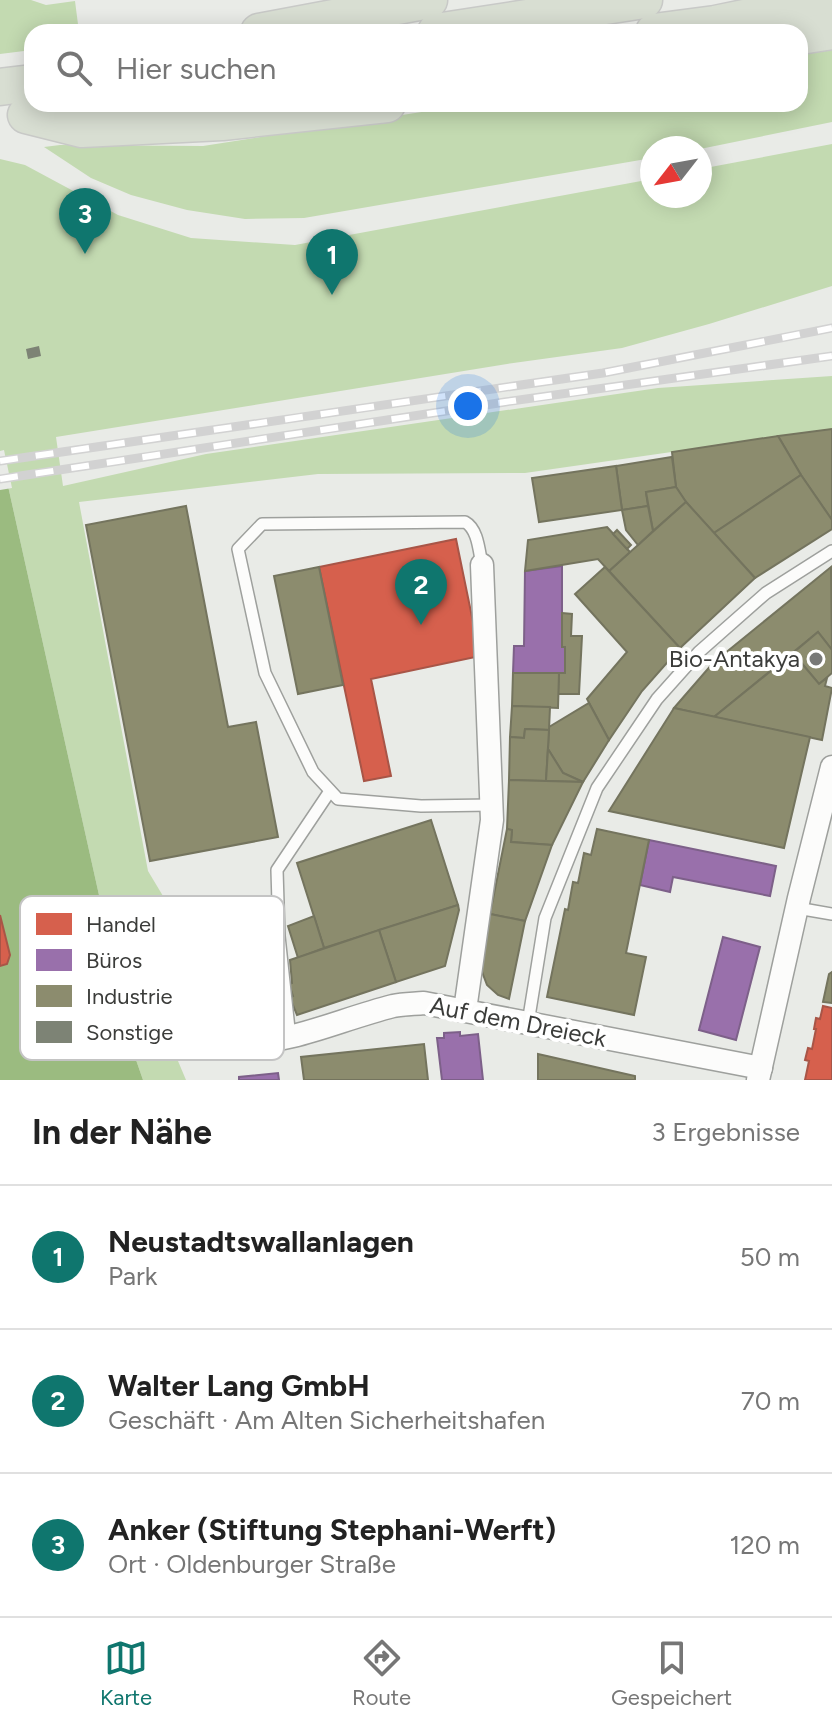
<!DOCTYPE html>
<html lang="de">
<meta charset="utf-8">
<style>
:root{--surface:#fff;--page:#f2f2f2;--text:#222;--muted:#767676;--line:#e0e0e0;--accent:#0f766e}
body{margin:0;font-family:Figtree,sans-serif;background:var(--page);color:var(--text)}
.compass{position:absolute;left:640px;top:136px;width:72px;height:72px;border-radius:50%;background:var(--surface);box-shadow:0 4px 20px #0003;rotate:239deg}
.you{position:absolute;left:468px;top:406px;width:28px;height:28px;margin:-20px;border:6px solid #fff;border-radius:50%;background:#1a73e8;box-shadow:0 0 0 12px #1a73e833}
.badge{display:grid;place-items:center;width:52px;height:52px;border-radius:50%;background:var(--accent);color:#fff;font-size:26px;font-weight:700}
.pin{position:absolute;translate:-50% -66px;filter:drop-shadow(0 2px 4px #0008)}
.pin::after{content:'';position:absolute;top:42px;width:28px;height:24px;background:inherit;clip-path:polygon(0 0,100% 0,50% 100%)}
.list{margin:0;padding:0;list-style:none}
h2{display:flex;justify-content:space-between;align-items:center;height:104px;margin:0;padding:0 32px;font-size:34px}
h2 small{font-size:26px;font-weight:400;color:var(--muted)}
.list li{display:grid;grid-template-columns:52px 1fr auto;gap:24px;align-items:center;box-sizing:border-box;height:144px;padding:0 32px;border-top:2px solid var(--line)}
.list b{display:block;font-size:30px;white-space:nowrap}
.list p{margin:0;font-size:26px;white-space:nowrap;color:var(--muted)}
.list em{font-size:26px;font-style:normal;color:var(--muted)}
.icon{flex:none;width:44px;height:44px;fill:none;stroke:currentColor;stroke-width:2;stroke-linecap:round;stroke-linejoin:round}
.map{position:relative;flex:none;width:832px;height:1080px;overflow:hidden}
.search{position:absolute;background:var(--surface);box-shadow:0 4px 20px #0003;left:24px;right:24px;top:24px;height:88px;display:flex;align-items:center;gap:20px;box-sizing:border-box;padding:0 28px;border-radius:24px;color:var(--muted);font-size:30px}
.sheet{height:536px;background:var(--surface)}
nav{display:flex;justify-content:space-around;align-items:center;box-sizing:border-box;height:112px;border-top:2px solid var(--line);background:var(--surface);font-size:22px;color:var(--muted)}
nav a{display:grid;justify-items:center;gap:4px}
nav .on{color:var(--accent)}
.map>svg:first-child{display:block}
.green{fill:#c3dab1}
.water{fill:#9bbb80}
.pier{fill:#e9ebe7}
.shops{fill:#d6604d;stroke:#a85547;stroke-width:2}
.offices{fill:#9970ab;stroke:#7d6089;stroke-width:2}
.industry{fill:#8c8c6e;stroke:#74745e;stroke-width:2}
.building{fill:#7d8375}
.lines{fill:none;stroke-linecap:round;stroke-linejoin:round}
.service-casing{stroke:#9ea09d;stroke-width:14}
.minor-casing{stroke:#9ea09d;stroke-width:25}
.trunk-casing{stroke:#c8c9c7;stroke-width:39}
.service{stroke:#fcfcfb;stroke-width:11}
.minor{stroke:#fcfcfb;stroke-width:22}
.trunk{stroke:#d8ded2;stroke-width:36}
.rail-casing{stroke:#d2d2d2;stroke-width:9}
.rail{stroke:#fff;stroke-width:6;stroke-dasharray:18;stroke-linecap:butt}
.poi-dot{fill:#787977;stroke:#fff;stroke-width:3}
.labels{text-anchor:middle;stroke-width:8;stroke-linejoin:round;paint-order:stroke}
.poi-label{font-size:24px;fill:#3b3c3a;stroke:#fff;text-anchor:end}
.street-label{font-size:24px;fill:#3b3c3a;stroke:#fff}
.key{fill:#fff;stroke:#c4c4c4;stroke-width:2}
.key-label{font-size:22px;fill:#3b3c3a}
</style>
<div class="map">
<svg width="832" height="1080" viewBox="0 0 832 1080">
<rect width="100%" height="100%" fill="#e9ebe7"/>
<!-- green -->
<g class="green">
<path d="M0,0H31L46,5L75,1L79,32H32V50L0,54Z"/>
<path d="M832,44V122L700,149L652,148V158L304,218L245,219L187,210L131,195L91,178L44,147L60,145L203,146L473,104H800V50Z"/>
<path d="M832,144V286L709,324L622,348L507,364L56,437L63,486L206,454L658,388L832,376V429L525,473L318,474L79,502L148,871L175,916L207,1026L194,1055L178,1061L186,1080H143L135,1057L0,450V159L25,165L118,215L191,238L295,245L652,179V196H700V169Z"/>
</g>
<!-- water -->
<path class="water" d="M0,450L135,1057L143,1080H0Z"/>
<!-- pier -->
<path class="pier" d="M4,450L12,488L0,490V451Z"/>
<!-- shops -->
<g class="shops">
<path d="M456,539L480,656L371,679L391,776L364,781L319,567Z"/>
<path d="M0,915L10,955L7,964L0,966Z"/>
<path d="M823,1006L832,1008V1080H805L809,1061L805,1060L808,1048L812,1049L816,1029H814L816,1018L820,1019Z"/>
</g>
<!-- offices -->
<g class="offices">
<path d="M562,566V647H565V673H513L514,646H524L525,571Z"/>
<path d="M649,840L776,866L770,896L673,877L670,892L640,885Z"/>
<path d="M723,937L760,947L736,1040L699,1030Z"/>
<path d="M460,1032V1036L478,1034L483,1080H442L437,1038H444V1033Z"/>
<path d="M278,1073L279,1080H239V1077Z"/>
</g>
<!-- industry -->
<g class="industry">
<path d="M832,429V520L801,475L778,436Z"/>
<path d="M778,436L801,475L714,533L686,502L676,487L672,452Z"/>
<path d="M672,457L676,487L646,492L648,506L622,510L616,466Z"/>
<path d="M616,466L622,510L539,522L532,478Z"/>
<path d="M801,475L832,520V529L755,578L714,533Z"/>
<path d="M676,487L686,502L653,531L646,492Z"/>
<path d="M686,502L755,578L680,648L609,571Z"/>
<path d="M186,506L228,727L256,722L278,837L150,861L86,525Z"/>
<path d="M648,506L653,531L638,545L626,530L622,510Z"/>
<path d="M607,527L630,552L609,571L598,559L525,571L528,540Z"/>
<path d="M617,530L631,545L627,549L613,534Z"/>
<path d="M319,567L343,685L298,694L274,576Z"/>
<path d="M605,567L680,648L642,691L609,740L587,699L627,652L575,594Z"/>
<path d="M831,567L832,650L818,632L714,717L674,708L713,663Z"/>
<path d="M562,613L572,614L571,636H582L579,694H558L559,673H565V647H562Z"/>
<path d="M818,632L832,650V673L819,684L793,653Z"/>
<path d="M793,653L819,684L827,678L825,686L832,688L822,740L714,717Z"/>
<path d="M513,673H559L558,708L512,706Z"/>
<path d="M589,703L609,740L583,782L563,773L548,749L549,727Z"/>
<path d="M512,706L550,707L549,730L525,729L524,738L510,737Z"/>
<path d="M674,708L810,737L784,848L609,811Z"/>
<path d="M525,729L549,730L546,781L509,780L510,737L524,738Z"/>
<path d="M548,749L563,773L583,782L546,781Z"/>
<path d="M509,780L583,782L552,845L511,842L512,830L507,829Z"/>
<path d="M431,820L458,905L324,948L297,863Z"/>
<path d="M507,829L512,830L511,842L552,845L525,921L490,914Z"/>
<path d="M597,829L649,840L626,953L646,957L634,1015L547,997L565,909L568,910L573,882L578,883L584,853L591,855Z"/>
<path d="M458,905L459,910L445,966L396,982L379,930Z"/>
<path d="M490,914L525,921L509,999L498,995L487,985L481,969L480,954Z"/>
<path d="M314,916L324,948L298,958L288,926Z"/>
<path d="M379,930L396,982L297,1015L290,998L293,996L289,984L292,983L290,960Z"/>
<path d="M832,972V1003L823,1002L829,974Z"/>
<path d="M424,1044L428,1080H304L301,1057Z"/>
<path d="M538,1054L635,1076V1080H538Z"/>
</g>
<!-- building -->
<path class="building" d="M39,346L41,356L28,359L26,349Z"/>
<g class="lines">
<!-- service casing -->
<g class="service-casing">
<g id="service">
<path d="M482,565C479,551 478,529 465,522L262,524L238,549L265,673L313,772L338,799L421,806L492,805"/>
<path d="M797,908L832,914"/>
<path d="M528,1023L545,918L597,788L657,699L699,652L766,593L832,551"/>
<path d="M290,1038L279,936L277,870L330,791"/>
</g>
</g>
<!-- minor casing -->
<g class="minor-casing">
<g id="minor">
<path d="M158,993C228,1080 303,1029 393,1006C403,1004 414,1004 424,1003L761,1068"/>
<path d="M465,1010L492,820L482,565"/>
<path d="M758,1080L799,898L832,767"/>
</g>
</g>
<!-- trunk casing -->
<g class="trunk-casing">
<g id="trunk">
<path d="M259,32L429,0"/>
<path d="M436,32L644,0"/>
<path d="M654,32L715,24L832,0"/>
<path d="M800,36L832,31"/>
<path d="M0,87L32,83"/>
<path d="M26,115L82,129L222,122L387,104"/>
</g>
</g>
<!-- service -->
<use href="#service" class="service"/>
<!-- minor -->
<use href="#minor" class="minor"/>
<!-- trunk -->
<use href="#trunk" class="trunk"/>
<!-- rail casing -->
<g class="rail-casing">
<g id="rail">
<path d="M0,461L603,373L832,328"/>
<path d="M0,479L505,402L832,356"/>
</g>
</g>
<!-- rail -->
<use href="#rail" class="rail"/>
</g>
<!-- markers -->
<circle class="poi-dot" cx="816" cy="659" r="8"/>
<g class="labels">
<!-- poi labels -->
<g class="poi-label">
<text x="800" y="667">Bio-Antakya</text>
</g>
<!-- street labels -->
<g class="street-label">
<text transform="translate(518 1022) rotate(11)" y="8">Auf dem Dreieck</text>
</g>
</g>
<!-- legend -->
<rect x="20" y="896" width="264" height="164" rx="12" class="key"/>
<rect x="36" y="913" width="36" height="22" fill="#d6604d"/>
<rect x="36" y="949" width="36" height="22" fill="#9970ab"/>
<rect x="36" y="985" width="36" height="22" fill="#8c8c6e"/>
<rect x="36" y="1021" width="36" height="22" fill="#7d8375"/>
<g class="key-label">
<text x="86" y="932">Handel</text>
<text x="86" y="968">Büros</text>
<text x="86" y="1004">Industrie</text>
<text x="86" y="1040">Sonstige</text>
</g>
</svg>
<svg class="compass" viewBox="-18 -18 36 36"><path d="M0-13l5 13h-10z" fill="#e53935"/><path d="M0 13l5-13h-10z" fill="#767676"/></svg>
<div class="you"></div>
<div class="pin badge" style="left:332px;top:295px">1</div>
<div class="pin badge" style="left:421px;top:625px">2</div>
<div class="pin badge" style="left:85px;top:254px">3</div>
<div class="search"><svg class="icon" aria-label="search" viewBox="0 0 24 24"><circle cx="10" cy="10" r="6"/><path d="M15 15l6 6"/></svg>Hier suchen</div>
</div>
<section class="sheet">
<h2>In der Nähe<small>3 Ergebnisse</small></h2>
<ul class="list">
<li><span class="badge">1</span><div><b>Neustadtswallanlagen</b><p>Park</p></div><em>50 m</em></li>
<li><span class="badge">2</span><div><b>Walter Lang GmbH</b><p>Geschäft · Am Alten Sicherheitshafen</p></div><em>70 m</em></li>
<li><span class="badge">3</span><div><b>Anker (Stiftung Stephani-Werft)</b><p>Ort · Oldenburger Straße</p></div><em>120 m</em></li>
</ul>
</section>
<nav>
<a class="on"><svg class="icon" aria-label="map" viewBox="0 0 24 24"><path d="M3 6l6-2 6 2 6-2v14l-6 2-6-2-6 2zM9 4v14M15 6v14"/></svg>Karte</a>
<a><svg class="icon" aria-label="directions" viewBox="0 0 24 24"><path d="M12 3l9 9-9 9-9-9zM9 14v-3h6M13 9l2 2-2 2"/></svg>Route</a>
<a><svg class="icon" aria-label="saved" viewBox="0 0 24 24"><path d="M7 4h10v16l-5-4-5 4z"/></svg>Gespeichert</a>
</nav>
